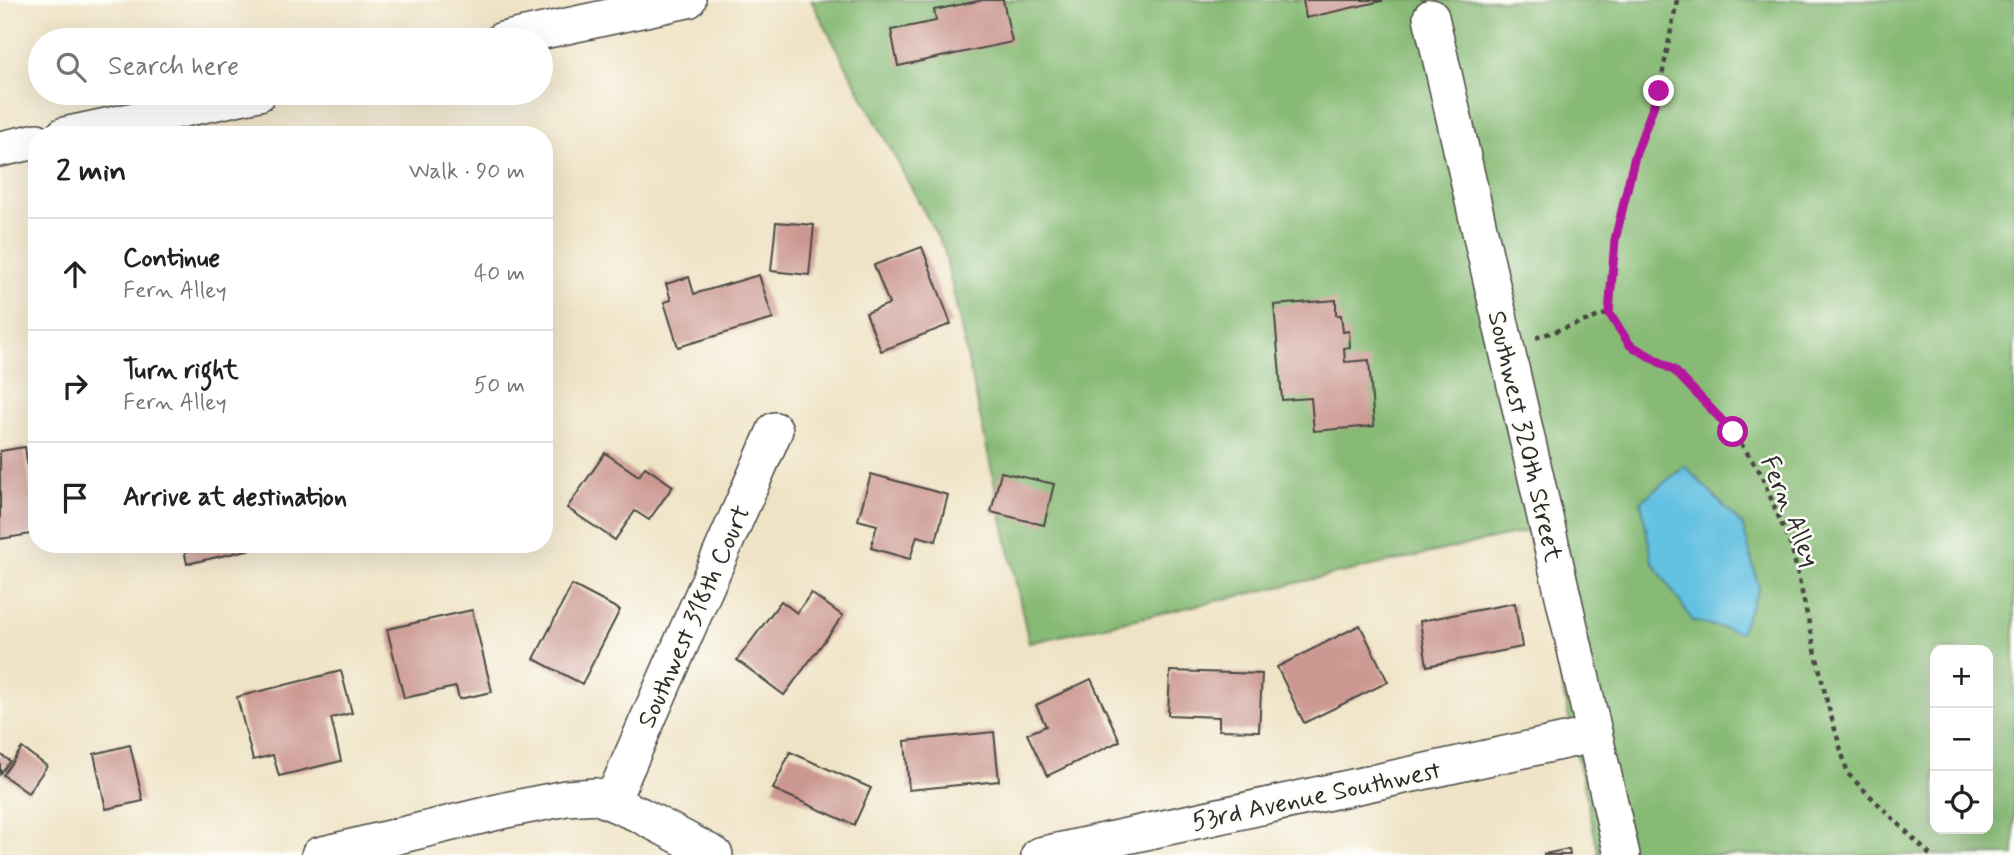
<!DOCTYPE html>
<meta charset="utf-8">
<style>
:root{--surface:#fff;--page:#f6f6f6;--text:#222;--muted:#767676;--line:#e0e0e0}
body{margin:0;font-family:Mynerve,sans-serif;background:var(--page);color:var(--text)}
.controls{position:absolute;right:21px;bottom:21px;display:grid;overflow:hidden;border-radius:14px;box-shadow:0 7px 28px #0002}
.controls button{width:63px;height:63px;display:grid;place-items:center;padding:0;border:0;border-bottom:2px solid var(--line);background:var(--surface);color:var(--text);font:35px sans-serif}
.stop{position:absolute;width:21px;height:21px;margin:-16px;border:5px solid #b5179e;border-radius:50%;background:#fff}
.stop.end{background:#b5179e;border-color:#fff;box-shadow:0 2px 7px #0008}
.list{margin:0;padding:0;list-style:none}
h2{display:flex;justify-content:space-between;align-items:center;height:91px;margin:0;padding:0 28px;font-size:30px}
h2 small{font-size:23px;font-weight:400;color:var(--muted)}
.list li{display:grid;grid-template-columns:46px 1fr auto;gap:21px;align-items:center;box-sizing:border-box;height:112px;padding:0 28px;border-top:2px solid var(--line)}
.list b{display:block;font-size:26px;white-space:nowrap}
.list p{margin:0;font-size:23px;white-space:nowrap;color:var(--muted)}
.list em{font-size:23px;font-style:normal;color:var(--muted)}
.icon{flex:none;width:38px;height:38px;fill:none;stroke:currentColor;stroke-width:2;stroke-linecap:round;stroke-linejoin:round}
.map{position:relative;flex:none;width:2014px;height:855px;overflow:hidden}
.search{position:absolute;background:var(--surface);box-shadow:0 7px 28px #0002;left:28px;top:28px;width:525px;height:77px;display:flex;align-items:center;gap:18px;box-sizing:border-box;padding:0 24px;border-radius:38px;color:var(--muted);font-size:26px}
.panel{position:absolute;background:var(--surface);box-shadow:0 7px 28px #0002;left:28px;top:126px;width:525px;height:427px;border-radius:28px}
.map>svg:first-child{display:block}
.forest{fill:#86ba75;stroke:#587250;stroke-width:2;fill-rule:evenodd}
.water{fill:#63c1e1;stroke:#477686;stroke-width:2}
.building{fill:#cb9790}
.lines{fill:none;stroke-linecap:round;stroke-linejoin:round}
.minor-casing{stroke:#484742;stroke-width:38}
.path{stroke:#484742;stroke-width:4.5;stroke-dasharray:5 5;stroke-linecap:butt}
.minor{stroke:#fff;stroke-width:35}
.route{stroke:#b5179e;stroke-width:9}
.labels{text-anchor:middle;stroke-width:5;stroke-linejoin:round;paint-order:stroke}
.street-label{font-size:26px;fill:#2b2b2b;stroke:#fdfcf7}
</style>
<div class="map">
<svg width="2014" height="855" viewBox="0 0 2014 855">
<rect width="100%" height="100%" fill="#fdfcf7"/>
<filter id="ink" filterUnits="userSpaceOnUse"><feTurbulence type="fractalNoise" baseFrequency=".0143" numOctaves="2"/><feDisplacementMap in="SourceGraphic" scale="14" xChannelSelector="R" yChannelSelector="G"/><feConvolveMatrix kernelMatrix="1 2 1 2 8 2 1 2 1" color-interpolation-filters="sRGB"/></filter>
<filter id="wash" filterUnits="userSpaceOnUse"><feTurbulence type="fractalNoise" baseFrequency=".00686" numOctaves="4" result="noise"/><feDisplacementMap in="SourceGraphic" scale="28" xChannelSelector="R" yChannelSelector="G"/><feGaussianBlur stdDeviation="1.57" result="paint"/><feColorMatrix in="noise" values="0 0 0 0 0 0 0 0 0 0 0 0 0 0 0 0 0 1.4 0 .05"/><feComposite in="paint" operator="in"/></filter>
<g filter="url(#wash)">
<rect width="100%" height="100%" fill="#efe3c5"/>
<!-- forest -->
<path class="forest" d="M811,0H2014V855H1599L1528,531L1029,643L944,249ZM1935,650H1988V829H1935Z"/>
<!-- water -->
<path class="water" d="M1685,466L1743,526L1759,588L1740,632L1693,621L1652,561L1641,501Z"/>
<g id="blocks">
<!-- building -->
<g class="building">
<path d="M983,0H1003L1012,42L898,66L891,30L936,21L934,10Z"/>
<path d="M1303,0H1382V1L1306,18Z"/>
<path d="M776,222L814,225L809,275L771,271Z"/>
<path d="M922,247L951,324L881,351L866,313L889,304L874,265Z"/>
<path d="M759,275L773,319L678,347L664,302L671,300L666,284L689,277L694,294Z"/>
<path d="M1336,300V315H1341L1343,332L1349,331L1350,347L1344,348L1345,362L1369,360L1374,426L1314,431L1311,398L1282,400L1274,305Z"/>
<path d="M25,447L37,533L0,539V451Z"/>
<path d="M605,453L639,476L645,467L673,486L649,520L635,511L615,540L567,508Z"/>
<path d="M1001,472L1054,484L1044,525L991,512Z"/>
<path d="M871,474L948,495L936,541L917,536L910,559L871,548L877,525L858,520Z"/>
<path d="M183,544H259L260,547L187,564Z"/>
<path d="M572,585L620,610L582,684L534,659Z"/>
<path d="M811,593L843,616L784,695L737,660L781,601L797,613Z"/>
<path d="M1515,603L1522,647L1427,666L1420,621Z"/>
<path d="M472,610L492,692L459,699L456,687L404,698L387,629Z"/>
<path d="M1360,625L1388,682L1304,723L1277,667Z"/>
<path d="M341,671L352,713L331,718L341,761L279,776L273,755L253,760L237,697Z"/>
<path d="M1170,671L1262,674L1259,731L1219,730V717L1168,715Z"/>
<path d="M1091,679L1120,741L1047,776L1027,734L1046,726L1036,705Z"/>
<path d="M994,732L999,781L909,790L905,741Z"/>
<path d="M130,745L143,801L106,809L94,754Z"/>
<path d="M22,748L47,766L28,793L3,775Z"/>
<path d="M790,752L871,788L854,825L773,789Z"/>
<path d="M0,754L10,761L0,774Z"/>
<path d="M1569,849L1570,855H1544V854Z"/>
</g>
</g>
</g>
<g filter="url(#ink)">
<use href="#blocks" fill-opacity="0" stroke="#484742" stroke-width="2"/>
<g class="lines">
<!-- minor casing -->
<g class="minor-casing">
<g id="minor">
<path d="M1431,17L1622,855"/>
<path d="M502,40L688,0"/>
<path d="M64,135L259,93"/>
<path d="M0,149L37,141"/>
<path d="M612,801L775,430"/>
<path d="M319,855L506,810L566,798L596,796L640,815L715,855"/>
<path d="M1039,855L1593,735"/>
</g>
</g>
<!-- path -->
<g class="path">
<path d="M1677,0L1659,91L1635,156L1615,240L1609,313L1630,345L1675,371L1733,432L1760,472L1792,549L1827,702L1848,774L1930,855"/>
<path d="M1539,339L1538,337L1609,313"/>
</g>
<!-- minor -->
<use href="#minor" class="minor"/>
</g>
</g>
<g class="lines" filter="url(#ink)">
<!-- route -->
<path class="route" d="M1659,91L1635,156L1615,240L1609,313L1630,345L1675,371L1733,432"/>
</g>
<g class="labels">
<!-- street labels -->
<g class="street-label">
<text transform="translate(1526 436) rotate(77)" y="9">Southwest 320th Street</text>
<text transform="translate(1791 511) rotate(68)" y="9">Fern Alley</text>
<text transform="translate(693 616) rotate(-66)" y="9">Southwest 318th Court</text>
<text transform="translate(1316 795) rotate(-12)" y="9">53rd Avenue Southwest</text>
</g>
</g>
</svg>
<div class="controls">
<button>+</button>
<button>−</button>
<button><svg class="icon" aria-label="locate" viewBox="0 0 24 24"><circle cx="12" cy="12" r="6"/><path d="M12 2v4M12 18v4M2 12h4M18 12h4"/></svg></button>
</div>
<div class="stop" style="left:1733px;top:432px"></div>
<div class="stop end" style="left:1659px;top:91px"></div>
<div class="search"><svg class="icon" aria-label="search" viewBox="0 0 24 24"><circle cx="10" cy="10" r="6"/><path d="M15 15l6 6"/></svg>Search here</div>
<section class="panel">
<h2>2 min<small>Walk · 90 m</small></h2>
<ul class="list">
<li><svg class="icon" aria-label="ahead" viewBox="0 0 24 24"><path d="M12 20V5M6 11l6-6 6 6"/></svg><div><b>Continue</b><p>Fern Alley</p></div><em>40 m</em></li>
<li><svg class="icon" aria-label="right" viewBox="0 0 24 24"><path d="M7 20v-9h11M14 6l5 5-5 5"/></svg><div><b>Turn right</b><p>Fern Alley</p></div><em>50 m</em></li>
<li><svg class="icon" aria-label="arrive" viewBox="0 0 24 24"><path d="M6 21V4h12l-3 4 3 4H6"/></svg><div><b>Arrive at destination</b></div></li>
</ul>
</section>
</div>
